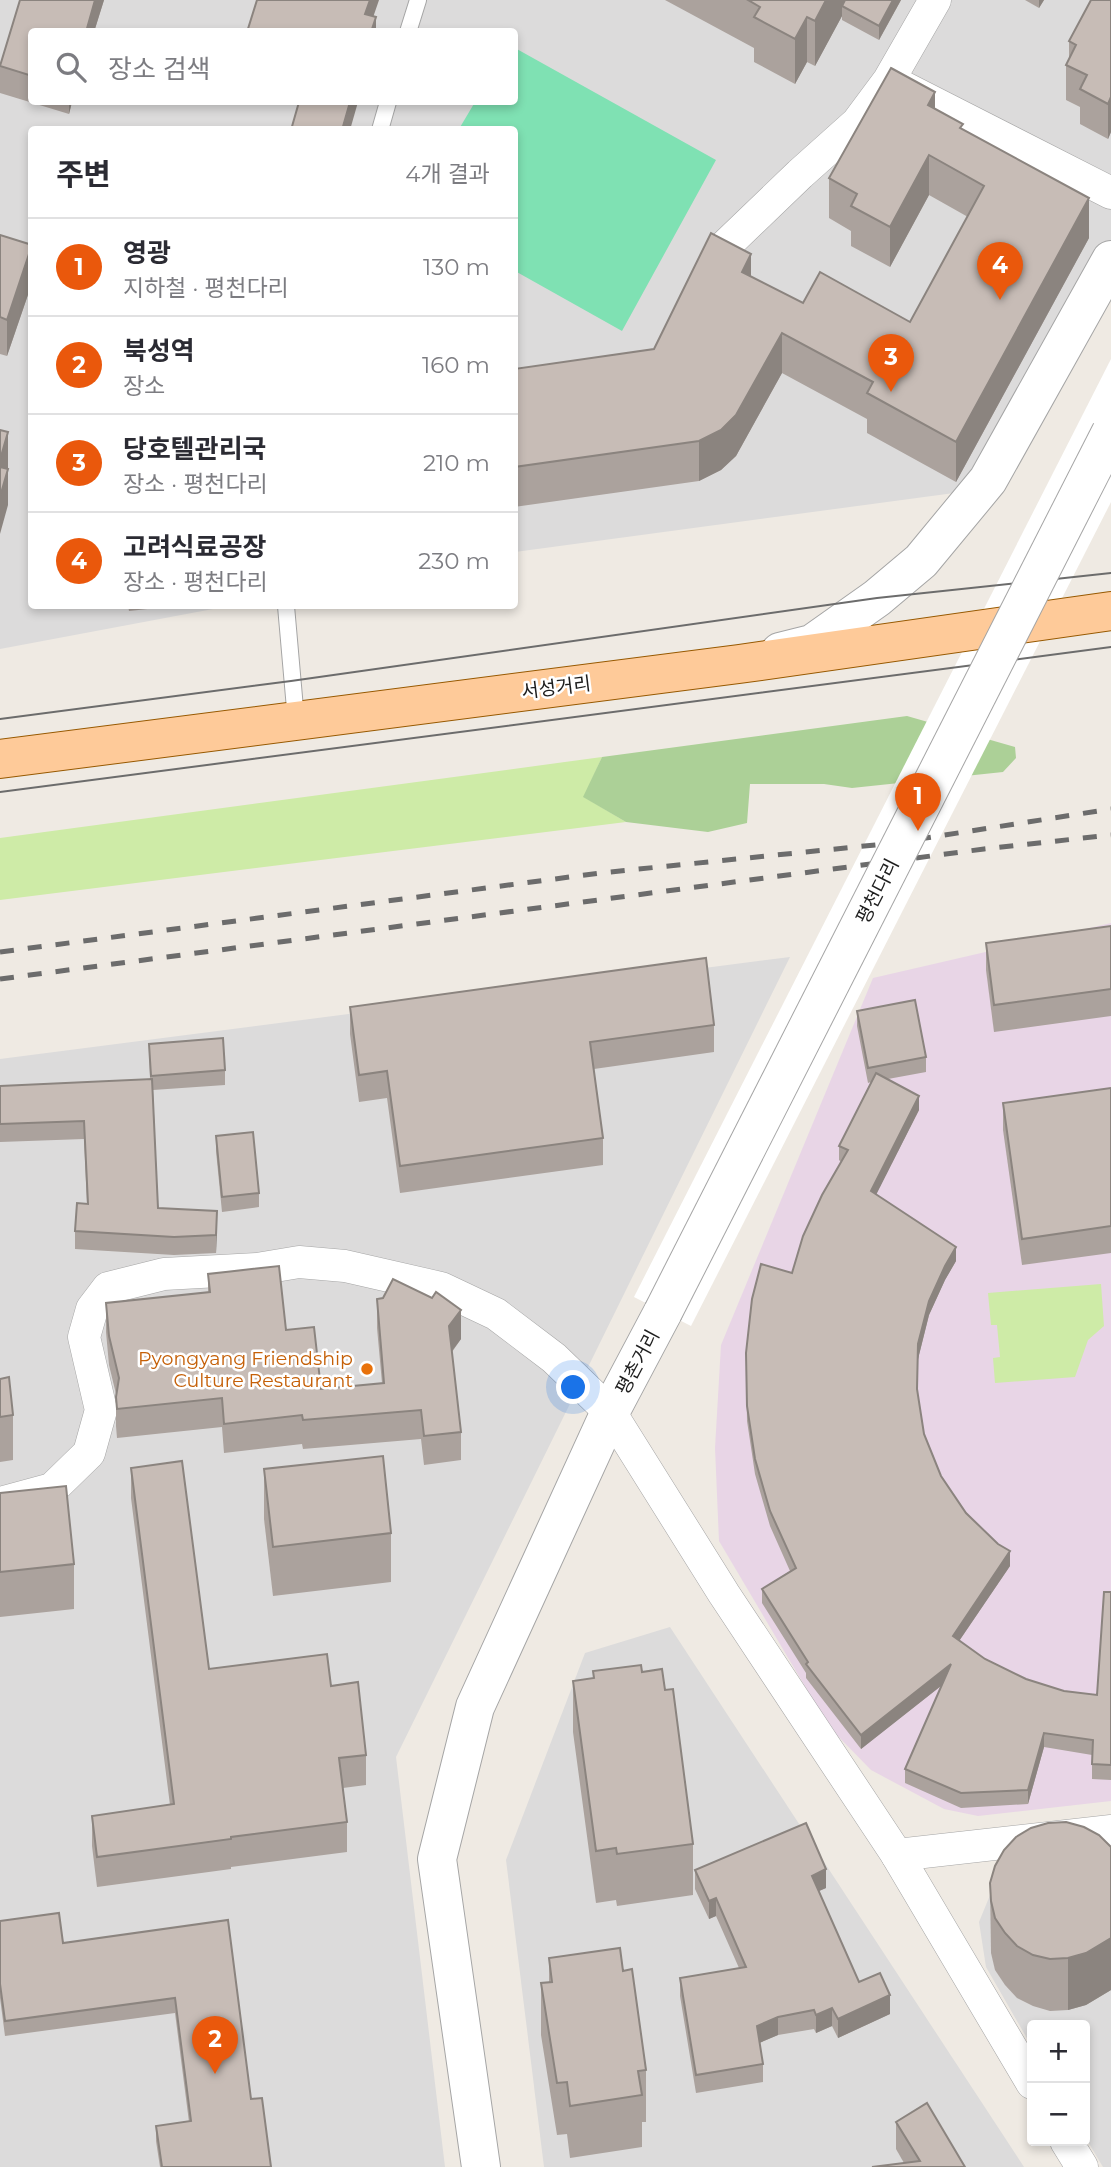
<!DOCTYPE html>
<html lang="ko">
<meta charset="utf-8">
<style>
:root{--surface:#fff;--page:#f2f2f3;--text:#2b2b33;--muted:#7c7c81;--line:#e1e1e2;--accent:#ea580c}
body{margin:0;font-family:Montserrat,"Noto Sans KR",sans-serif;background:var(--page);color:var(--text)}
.controls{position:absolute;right:21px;bottom:21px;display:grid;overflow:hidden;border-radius:7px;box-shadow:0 4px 10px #0003}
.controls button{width:63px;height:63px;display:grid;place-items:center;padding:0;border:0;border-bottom:2px solid var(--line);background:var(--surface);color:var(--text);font:35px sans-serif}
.you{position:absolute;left:574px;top:1388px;width:24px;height:24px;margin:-18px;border:5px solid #fff;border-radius:50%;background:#1a73e8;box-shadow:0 0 0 10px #1a73e833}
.badge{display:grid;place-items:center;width:46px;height:46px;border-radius:50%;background:var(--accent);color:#fff;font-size:23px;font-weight:700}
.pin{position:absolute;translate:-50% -58px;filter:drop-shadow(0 2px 4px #0008)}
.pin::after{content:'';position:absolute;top:37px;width:24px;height:21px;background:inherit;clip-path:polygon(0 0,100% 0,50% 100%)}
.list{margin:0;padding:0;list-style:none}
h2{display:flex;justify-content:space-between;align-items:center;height:91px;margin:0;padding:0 28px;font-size:30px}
h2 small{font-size:23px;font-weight:400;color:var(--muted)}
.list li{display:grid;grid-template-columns:46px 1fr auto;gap:21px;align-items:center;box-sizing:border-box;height:98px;padding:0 28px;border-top:2px solid var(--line)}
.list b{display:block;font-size:26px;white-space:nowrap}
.list p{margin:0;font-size:23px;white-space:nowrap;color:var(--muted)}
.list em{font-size:23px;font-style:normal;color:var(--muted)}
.icon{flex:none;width:38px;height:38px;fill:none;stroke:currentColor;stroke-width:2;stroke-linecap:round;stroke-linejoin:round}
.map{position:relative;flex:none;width:1111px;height:2167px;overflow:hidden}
.search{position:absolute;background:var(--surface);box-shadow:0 4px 10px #0003;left:28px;top:28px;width:490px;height:77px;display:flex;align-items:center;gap:18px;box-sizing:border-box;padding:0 24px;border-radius:7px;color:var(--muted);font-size:26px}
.panel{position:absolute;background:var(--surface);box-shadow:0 4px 10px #0003;left:28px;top:126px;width:490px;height:483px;border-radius:7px}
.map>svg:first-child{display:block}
.residential{fill:#dcdbdb;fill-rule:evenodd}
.industrial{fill:#e8d5e6}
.grass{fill:#ceeba7}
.forest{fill:#acd097}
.pitch{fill:#7fe1b3}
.pier{fill:#fff}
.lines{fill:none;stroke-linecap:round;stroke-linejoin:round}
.service-casing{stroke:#a5a5a5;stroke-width:18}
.minor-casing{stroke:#a5a5a5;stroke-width:33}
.tertiary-casing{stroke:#a5a5a5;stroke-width:40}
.primary-casing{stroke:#975900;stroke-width:40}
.service{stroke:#fff;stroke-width:16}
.minor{stroke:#fff;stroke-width:32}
.tertiary{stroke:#fff;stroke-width:38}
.primary{stroke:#feca99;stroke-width:38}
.tram{stroke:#6c6c6c;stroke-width:2}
.rail{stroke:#6c6c6c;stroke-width:5;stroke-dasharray:14 14;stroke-linecap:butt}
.tertiary-bridge-casing{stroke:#a5a5a5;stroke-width:40;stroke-linecap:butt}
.tertiary-bridge{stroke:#fff;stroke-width:38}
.wall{fill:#aba29d}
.shaded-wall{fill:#8b847f}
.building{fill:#c7bcb6;stroke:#8b847f;stroke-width:2}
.food-dot{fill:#e8710a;stroke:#fff;stroke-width:2.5}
.labels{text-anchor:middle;stroke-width:5;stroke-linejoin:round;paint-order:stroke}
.street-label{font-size:19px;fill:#1e1e1e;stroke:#fff}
.food-label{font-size:19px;fill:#c56008;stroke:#fff;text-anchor:end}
</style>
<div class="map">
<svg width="1111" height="2167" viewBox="0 0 1111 2167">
<rect width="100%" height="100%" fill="#efeae3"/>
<!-- residential -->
<g class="residential">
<path d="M0,0H1111V245L986,460L954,493L515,552L514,130H32V606H229L0,649ZM32,32H514V102H32Z"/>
<path d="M790,957L396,1757L445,2167H0V1059Z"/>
<path d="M670,1627L1024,2167H544L506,1860L585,1653Z"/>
<path d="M1111,1845V2167H1103L1085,2137V2025H1032V2047L986,1967L979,1922L995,1883Z"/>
</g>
<!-- industrial -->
<path class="industrial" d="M1111,923V1801L978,1816L944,1809L871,1770L829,1727L719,1541L715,1448L721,1345L873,978Z"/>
<!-- grass -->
<g class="grass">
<path d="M602,757L584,797L626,822L0,900V838Z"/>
<path d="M1101,1284L1104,1326L1088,1340L1075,1377L995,1383L993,1358L1000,1357L997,1325H991L988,1293Z"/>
</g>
<!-- forest -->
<path class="forest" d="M907,716L1015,747L1016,758L1003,772L852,788L824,784H750L747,823L708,832L626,822L583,797L602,757Z"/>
<!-- pitch -->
<path class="pitch" d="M515,48L716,160L622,331L515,271L514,130L459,129L475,102H514Z"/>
<!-- pier -->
<path class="pier" d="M1111,359V502L691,1326L634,1297Z"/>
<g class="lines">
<!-- service casing -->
<g class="service-casing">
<g id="service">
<path d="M408,32L418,0"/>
<path d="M380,130L388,102"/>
<path d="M286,606L296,720"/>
</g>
</g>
<!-- minor casing -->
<g class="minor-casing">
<g id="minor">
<path d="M897,84L1111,193"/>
<path d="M723,248L800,174L857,123L889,80L935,0"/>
<path d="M0,1503L52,1489L89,1453L101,1410L84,1337L92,1309L108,1288L164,1274L257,1269L299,1262L345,1266L441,1288L496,1314L554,1358L610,1412L724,1594L897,1855L1032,2083"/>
<path d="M897,1855L1111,1831"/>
<path d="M1066,2141L1082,2167"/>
</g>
</g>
<!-- tertiary casing -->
<g class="tertiary-casing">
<g id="tertiary">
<path d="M780,652L812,644L877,598L921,561L988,480L1111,260"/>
<path d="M481,2167L437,1859L475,1707L610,1412L663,1312"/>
</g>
</g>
<!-- primary casing -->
<g class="primary-casing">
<path id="primary" d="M0,759L739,664L1111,611"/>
</g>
<!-- service -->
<use href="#service" class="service"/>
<!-- minor -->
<use href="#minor" class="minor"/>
<!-- tertiary -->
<use href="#tertiary" class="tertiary"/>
<!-- primary -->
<use href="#primary" class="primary"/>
<!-- tram -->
<g class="tram">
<path d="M0,719L291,681L877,598L1111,573"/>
<path d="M0,792L1111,647"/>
</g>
<!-- rail -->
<g class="rail">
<path d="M0,952L600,873L894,843L1111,809"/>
<path d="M0,979L984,849L1111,835"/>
</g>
<!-- tertiary-bridge casing -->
<g class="tertiary-bridge-casing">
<path id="tertiary-bridge" d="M663,1312L1111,432"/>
</g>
<!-- tertiary-bridge -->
<use href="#tertiary-bridge" class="tertiary-bridge"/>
</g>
<!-- wall -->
<g class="wall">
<path d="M20,0H104L94,32H32V102H72L69,114L0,93V65Z"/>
<path d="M665,0H901L879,40L842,20V16L815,66L807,62L795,84L754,62V48Z"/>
<path d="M1025,0H1044L1039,8Z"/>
<path d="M1111,0V132L1108,139L1080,124V107L1066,100V65L1069,58V41Z"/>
<path d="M935,109L963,130L1089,238L956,482L867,433V419L782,373L736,456L721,470L699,481L514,507V369L654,349L751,277L803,303L910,322L968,217L929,195L890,267L851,246V231L829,218V178Z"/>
<path d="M0,235L32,245V283L7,356L0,354Z"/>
<path d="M128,606H175L129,611Z"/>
<path d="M1111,926V1016L994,1032L986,970V943Z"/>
<path d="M350,1007L714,1025V1052L594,1069L603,1138V1165L400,1193L387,1098L359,1102L350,1034Z"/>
<path d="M857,1011L926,1057V1072L888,1079L919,1110L876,1194L956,1261L945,1280L929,1315L918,1359L917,1392L924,1434L941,1476L966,1513L1010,1566L959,1641L985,1659L1026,1679L1064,1691L1097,1695L1111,1592V1780L1092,1779V1755L1044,1747L1028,1804L961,1808L905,1783V1769L941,1686L861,1749L806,1678V1673L762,1603V1589L790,1571L770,1526L755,1474L747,1421L746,1353L792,1273L841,1162L839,1160V1146L871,1082L868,1083L857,1026Z"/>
<path d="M149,1044L225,1070V1085L153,1090L158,1208L217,1229L216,1253L174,1255L75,1249V1231L87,1204L84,1139L0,1142V1086L150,1079Z"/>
<path d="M1111,1088V1253L1022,1265L1003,1130V1103Z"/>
<path d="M216,1136L259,1193V1207L222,1212L216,1151Z"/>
<path d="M208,1274L286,1330L321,1389L382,1383L377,1328V1299L461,1339L452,1352L461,1432V1460L424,1465L421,1439L303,1449L302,1444L224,1453L222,1427L117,1438L116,1426V1394L109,1365L106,1332V1303L208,1292Z"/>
<path d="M0,1379L13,1415V1460L0,1462Z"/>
<path d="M131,1468L209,1669L331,1686L366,1755V1785L343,1788L347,1822V1852L231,1867V1869L97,1887L92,1846V1816L170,1805L131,1498Z"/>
<path d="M264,1469L391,1533V1582L273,1596L264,1519Z"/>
<path d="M0,1493L74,1564V1609L0,1617Z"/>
<path d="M593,1671L642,1672L665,1690L693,1844V1895L617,1906L616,1900L596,1903L573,1732V1681L593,1678Z"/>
<path d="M1111,1847V1990L1086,2005L1068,2010L1050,2011L1033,2006L1017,1998L1005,1985L995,1970L991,1953L990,1883Z"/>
<path d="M695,1870L826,1888L819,1891L859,1982L890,2014L838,2038L832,2026L816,2033L814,2029L778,2035L759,2043L763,2064V2082L696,2093L680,1996V1978L739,1968L716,1916L709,1919L695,1889Z"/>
<path d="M228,1920L251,2099L271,2167H160L156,2141V2126L189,2122L175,2013L5,2036L0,1998V1921L63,1943Z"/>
<path d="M549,1958L623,1971L646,2070V2122H642V2147L570,2158L567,2134L557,2135L541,2035V1983L549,1982Z"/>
<path d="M896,2122L965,2167L904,2163L896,2149Z"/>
</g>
<!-- shaded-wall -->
<g class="shaded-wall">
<path d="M95,0H104L94,32H86Z"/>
<path d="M370,0H379L368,32L365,14Z"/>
<path d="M826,0H848L842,6V16L815,66V21Z"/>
<path d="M893,0H901L879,40V26Z"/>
<path d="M1039,0H1044L1039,8Z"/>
<path d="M376,17V32H371Z"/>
<path d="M807,17V62L795,84V39Z"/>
<path d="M935,92V132L928,105Z"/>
<path d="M1111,97V132L1108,139V104Z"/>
<path d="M69,102H72L69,114Z"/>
<path d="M350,102H358L350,130H342Z"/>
<path d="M929,155V195L890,267V227Z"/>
<path d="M1089,198V238L956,482V442Z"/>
<path d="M32,247V283L7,356V320Z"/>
<path d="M751,254V294L742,272Z"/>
<path d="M782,333V373L736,456L721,470L699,481V441Z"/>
<path d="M8,432V469L0,497V460Z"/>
<path d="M8,469V505L0,534V497Z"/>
<path d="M919,1096V1110L871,1205V1191Z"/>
<path d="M217,1211V1229L216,1253V1235Z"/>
<path d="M956,1247V1261L945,1280L929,1315L918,1359V1344L929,1301L945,1266Z"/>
<path d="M461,1310V1339L449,1355V1326Z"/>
<path d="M1010,1551V1566L953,1650V1636Z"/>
<path d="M951,1664V1678L861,1749V1735Z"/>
<path d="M1044,1733V1747L1028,1804V1790Z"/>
<path d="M826,1869V1888L812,1894V1876Z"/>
<path d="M716,1898V1916L709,1919V1901Z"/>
<path d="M1111,1938V1990L1086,2005L1068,2010V1958Z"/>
<path d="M890,1995V2014L838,2038V2019Z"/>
<path d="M832,2008V2026L816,2033V2015Z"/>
<path d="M778,2017V2035L757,2044V2026Z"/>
</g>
<!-- building -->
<g class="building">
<path d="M20,0H95L86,32H32V76L0,66Z"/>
<path d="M257,0H370L365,14L376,17L371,32H247Z"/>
<path d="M748,0H826L815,21L807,17L795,39L754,17L760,7Z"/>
<path d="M845,0H893L879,26L842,6Z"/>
<path d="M1091,0H1111V97L1108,104L1080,89L1087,75L1066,65L1076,45L1069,41Z"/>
<path d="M891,68L935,92L928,105L963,124L960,128L1089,198L956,442L867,393L873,382L782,333L736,415L721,430L699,441L514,467V369L654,349L711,233L751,254L742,272L803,303L820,272L910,322L984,186L929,155L890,227L851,206L857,194L829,178Z"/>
<path d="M299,102H350L342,130H291Z"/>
<path d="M0,235L32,245L7,320L0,317Z"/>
<path d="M0,430L8,432L0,460Z"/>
<path d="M0,467L8,469L0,497Z"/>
<path d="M1111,926V989L994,1005L986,943Z"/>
<path d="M706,958L714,1025L590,1042L603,1138L400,1166L387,1071L359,1075L350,1007Z"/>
<path d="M915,1000L926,1057L868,1068L857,1011Z"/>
<path d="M223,1038L225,1070L151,1076L149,1044Z"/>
<path d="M876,1073L919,1096L871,1191L956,1247L945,1266L929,1301L918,1344L917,1389L924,1434L941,1476L966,1513L998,1544L1010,1551L953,1636L985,1659L1026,1679L1064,1691L1097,1695L1104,1592H1111V1765L1092,1764L1093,1740L1044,1733L1028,1790L961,1793L905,1769L951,1664L861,1735L806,1664L808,1662L762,1589L796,1568L770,1511L755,1459L747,1406L746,1353L752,1299L761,1264L792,1273L803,1236L822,1195L848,1150L839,1146Z"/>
<path d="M152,1079L158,1208L217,1211L216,1235L174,1237L75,1231L77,1203L88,1204L84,1121L0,1124V1086Z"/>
<path d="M1111,1088V1226L1022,1239L1003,1103Z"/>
<path d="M253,1132L259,1193L222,1197L216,1136Z"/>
<path d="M279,1266L286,1330L314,1327L321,1389L384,1383L377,1299L383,1298L393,1279L432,1298L436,1292L461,1310L449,1326L461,1432L424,1436L421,1410L303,1420L302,1415L224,1424L222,1398L117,1409L116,1397L119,1378L109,1336L106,1303L210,1292L208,1274Z"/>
<path d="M9,1377L13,1415L0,1417V1379Z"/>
<path d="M383,1456L391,1533L273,1547L264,1469Z"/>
<path d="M182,1461L209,1669L327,1654L331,1686L358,1682L366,1755L339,1758L347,1822L231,1837V1839L97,1857L92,1816L174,1804L131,1468Z"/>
<path d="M66,1486L74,1564L0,1572V1493Z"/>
<path d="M641,1665L642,1672L662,1669L665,1690L673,1689L693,1844L617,1854L616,1848L596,1851L573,1681L594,1678L593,1671Z"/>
<path d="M1066,1822L1084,1827L1099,1835L1111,1847V1938L1086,1953L1068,1958L1050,1959L1033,1955L1017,1946L1005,1933L995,1918L991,1901L990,1883L995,1866L1004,1850L1016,1837L1031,1828L1048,1823Z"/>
<path d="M806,1823L826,1869L812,1876L859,1982L880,1973L890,1995L838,2019L832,2008L816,2015L814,2010L778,2017L757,2026L763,2064L696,2075L680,1978L746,1967L716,1898L709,1901L695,1870Z"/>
<path d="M59,1913L63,1943L228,1920L251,2099L262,2098L271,2167H162L156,2126L191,2121L175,1998L5,2021L0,1984V1921Z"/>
<path d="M620,1948L623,1971L632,1969L646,2070L638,2071L642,2095L570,2106L567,2082L557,2083L541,1983L552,1982L549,1958Z"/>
<path d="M927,2103L965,2167H872L920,2161L896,2122Z"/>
</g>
<!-- markers -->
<circle class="food-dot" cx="367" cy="1369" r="7"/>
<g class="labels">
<!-- street labels -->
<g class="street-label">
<text transform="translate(556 687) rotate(-7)" y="7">서성거리</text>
<text transform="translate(877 891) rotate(-63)" y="7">평천다리</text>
<text transform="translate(637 1362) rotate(-62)" y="7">평촌거리</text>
</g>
<!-- food labels -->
<g class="food-label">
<text x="353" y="1365">Pyongyang Friendship<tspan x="353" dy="22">Culture Restaurant</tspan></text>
</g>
</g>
</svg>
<div class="controls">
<button>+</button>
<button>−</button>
</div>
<div class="you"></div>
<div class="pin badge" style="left:918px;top:831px">1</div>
<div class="pin badge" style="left:215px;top:2074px">2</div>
<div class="pin badge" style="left:891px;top:392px">3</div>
<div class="pin badge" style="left:1000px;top:300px">4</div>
<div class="search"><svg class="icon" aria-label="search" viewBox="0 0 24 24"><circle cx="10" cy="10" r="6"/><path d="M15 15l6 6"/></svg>장소 검색</div>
<section class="panel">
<h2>주변<small>4개 결과</small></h2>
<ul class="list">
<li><span class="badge">1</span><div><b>영광</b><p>지하철 · 평천다리</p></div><em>130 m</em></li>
<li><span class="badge">2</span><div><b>북성역</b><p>장소</p></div><em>160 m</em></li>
<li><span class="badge">3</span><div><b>당호텔관리국</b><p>장소 · 평천다리</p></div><em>210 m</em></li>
<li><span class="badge">4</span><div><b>고려식료공장</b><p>장소 · 평천다리</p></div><em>230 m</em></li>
</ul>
</section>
</div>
